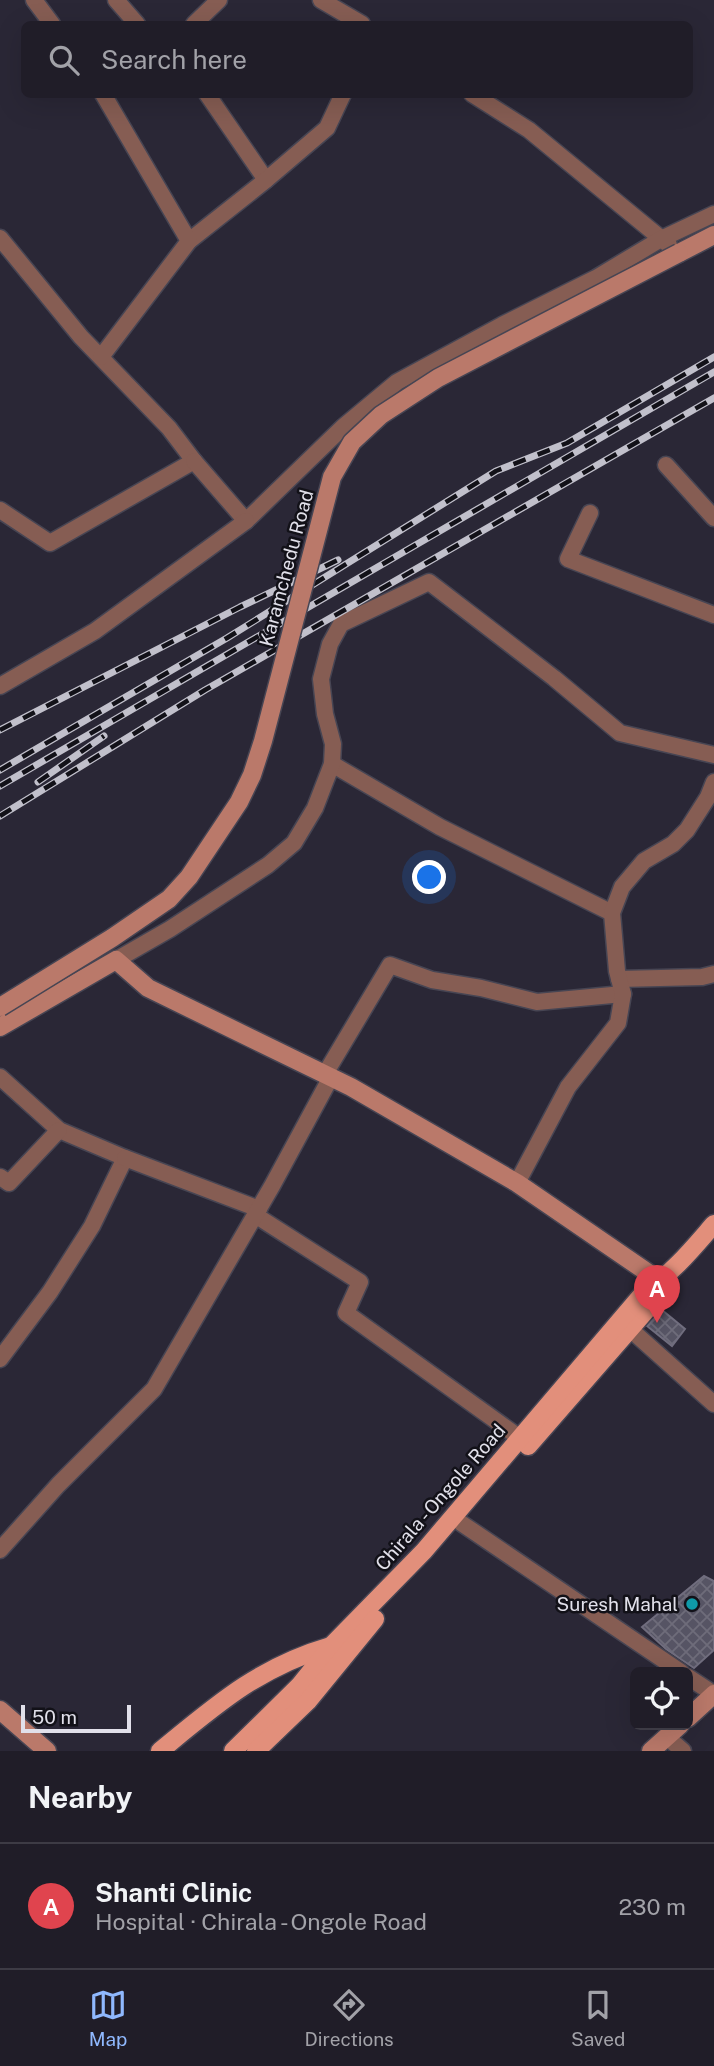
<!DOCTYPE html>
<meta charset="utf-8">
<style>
:root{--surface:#201d28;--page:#2d2a34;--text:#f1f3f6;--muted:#a2a2a8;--line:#3d3b45;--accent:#8fb8fd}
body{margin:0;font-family:"Public Sans",sans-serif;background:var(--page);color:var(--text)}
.controls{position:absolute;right:21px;bottom:21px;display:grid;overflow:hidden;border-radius:10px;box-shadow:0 7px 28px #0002}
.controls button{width:63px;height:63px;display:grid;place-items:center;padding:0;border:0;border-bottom:2px solid var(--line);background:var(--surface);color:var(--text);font:35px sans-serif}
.scale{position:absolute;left:21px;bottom:18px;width:110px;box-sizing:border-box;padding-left:7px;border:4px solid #e1e0ea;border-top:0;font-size:19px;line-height:24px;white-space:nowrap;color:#e1e0ea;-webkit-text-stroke:5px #121118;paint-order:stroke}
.you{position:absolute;left:430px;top:878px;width:24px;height:24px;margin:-18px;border:5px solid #fff;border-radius:50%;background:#1a73e8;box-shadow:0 0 0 10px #1a73e833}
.badge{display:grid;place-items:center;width:46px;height:46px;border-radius:50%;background:var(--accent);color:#fff;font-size:23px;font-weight:700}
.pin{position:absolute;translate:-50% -58px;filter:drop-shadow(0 2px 4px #0008)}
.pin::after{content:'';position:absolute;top:37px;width:24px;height:21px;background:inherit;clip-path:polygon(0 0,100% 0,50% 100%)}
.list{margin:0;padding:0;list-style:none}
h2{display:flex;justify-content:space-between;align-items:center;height:91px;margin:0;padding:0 28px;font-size:30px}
h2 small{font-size:23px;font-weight:400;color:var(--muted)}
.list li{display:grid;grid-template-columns:46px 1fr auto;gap:21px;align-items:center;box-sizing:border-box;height:126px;padding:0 28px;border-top:2px solid var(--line)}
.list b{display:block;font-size:26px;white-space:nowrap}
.list p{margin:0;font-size:23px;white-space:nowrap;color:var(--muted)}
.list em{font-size:23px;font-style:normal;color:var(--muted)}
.icon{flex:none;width:38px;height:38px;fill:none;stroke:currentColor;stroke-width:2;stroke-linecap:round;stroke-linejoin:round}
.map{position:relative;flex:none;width:714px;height:1751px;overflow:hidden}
.search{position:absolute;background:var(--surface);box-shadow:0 7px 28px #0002;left:21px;right:21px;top:21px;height:77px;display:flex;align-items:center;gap:18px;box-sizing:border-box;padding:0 24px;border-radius:10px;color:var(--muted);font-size:26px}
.sheet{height:217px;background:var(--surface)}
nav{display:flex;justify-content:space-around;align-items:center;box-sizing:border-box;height:98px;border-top:2px solid var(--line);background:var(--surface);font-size:19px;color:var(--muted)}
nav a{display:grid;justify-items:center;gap:4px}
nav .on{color:var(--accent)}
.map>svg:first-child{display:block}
.building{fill:url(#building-cross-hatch);stroke:#706d7e;stroke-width:2}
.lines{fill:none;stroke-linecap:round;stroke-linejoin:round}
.street-casing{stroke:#474553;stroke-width:19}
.secondary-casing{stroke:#474553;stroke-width:21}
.primary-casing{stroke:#474553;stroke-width:21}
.street{stroke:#865d53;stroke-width:16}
.secondary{stroke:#ba796a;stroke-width:18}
.primary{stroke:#e28f7b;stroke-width:18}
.rail-casing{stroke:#c1c0cb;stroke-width:7}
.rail{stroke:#121118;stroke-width:4.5;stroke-dasharray:13;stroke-linecap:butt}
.secondary-bridge-casing{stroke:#474553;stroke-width:21;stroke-linecap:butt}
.secondary-bridge{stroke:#ba796a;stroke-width:18}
.culture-dot{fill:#0f9aa8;stroke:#121118;stroke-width:2.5}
.labels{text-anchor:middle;stroke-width:5;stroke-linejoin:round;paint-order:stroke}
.street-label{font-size:19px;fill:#e1e0ea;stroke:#121118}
.poi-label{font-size:19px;fill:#e1e0ea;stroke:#121118;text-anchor:end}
</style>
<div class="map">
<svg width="714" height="1751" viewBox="0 0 714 1751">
<defs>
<pattern id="building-cross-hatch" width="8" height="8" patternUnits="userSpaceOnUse" patternTransform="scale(1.75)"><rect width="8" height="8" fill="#565464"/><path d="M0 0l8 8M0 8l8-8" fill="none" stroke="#6e6c7a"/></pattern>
</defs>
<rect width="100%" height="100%" fill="#2a2736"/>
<!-- building -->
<g class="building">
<path d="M662,1310L685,1329L672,1346L647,1326Z"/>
<path d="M704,1576L714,1581V1650L694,1668L666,1649L642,1627Z"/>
</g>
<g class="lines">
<!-- street casing -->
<g class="street-casing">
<g id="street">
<path d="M34,0L52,24"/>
<path d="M116,0L137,24"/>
<path d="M321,0L362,24"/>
<path d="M194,24L219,0"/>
<path d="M207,94L266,180"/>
<path d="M472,94L529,130L669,245"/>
<path d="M0,238L81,337L169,428L194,461L50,543L0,510"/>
<path d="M189,241L266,180L327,128L343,94"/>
<path d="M101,357L189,241L103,94"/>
<path d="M194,461L246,521L343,427L397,382L502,325L596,278L661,239L714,214"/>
<path d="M666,465L714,518"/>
<path d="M590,513L568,559L714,615"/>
<path d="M0,686L95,631L246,521"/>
<path d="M332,764L440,827L612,913"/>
<path d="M116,960L170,929L268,865L294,843L315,808L332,764L333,744L325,714L321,679L330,644L341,624L429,582L554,678L620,733L714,755"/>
<path d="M619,979L702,977L714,974"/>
<path d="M325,1074L390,965L432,980L481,988L537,1002L623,994"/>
<path d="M0,1077L59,1130L125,1158L92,1226L50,1292L0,1359"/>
<path d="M125,1158L259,1209"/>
<path d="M0,1177L9,1183L59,1130"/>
<path d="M517,1183L568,1087L618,1023L623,994L617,971L612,913L622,887L644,861L673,844L687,830L708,797L714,782"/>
<path d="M255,1215L360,1282L346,1313L520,1438"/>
<path d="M630,1329L714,1404"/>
<path d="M461,1523L681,1672"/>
<path d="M0,1550L58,1485L154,1389L272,1186L331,1077"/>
<path d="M688,1677L714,1694"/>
<path d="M667,1737L683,1751"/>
</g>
</g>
<!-- secondary casing -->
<g class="secondary-casing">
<g id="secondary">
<path d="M679,253L714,235"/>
<path d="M0,1027L116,960L148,988L351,1087L517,1183L660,1281"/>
<path d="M0,1710L47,1751"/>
<path d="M688,1718L714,1694"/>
<path d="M651,1751L680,1725"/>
</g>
</g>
<!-- primary casing -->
<g class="primary-casing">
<g id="primary">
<path d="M528,1446L656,1299L660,1281"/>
<path d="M160,1751C217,1704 259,1667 331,1646"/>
<path d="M233,1751L299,1686L331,1646L424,1551L646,1290C673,1273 693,1248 714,1224"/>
<path d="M256,1751L308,1701L375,1619"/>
</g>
</g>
<!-- street -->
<use href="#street" class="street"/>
<!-- secondary -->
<use href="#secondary" class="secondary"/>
<!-- primary -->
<use href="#primary" class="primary"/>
<!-- rail casing -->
<g class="rail-casing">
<g id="rail">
<path d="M0,730L240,607L338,560"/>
<path d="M0,770L227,638L496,471L567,443L714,357"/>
<path d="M38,782L104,736"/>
<path d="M0,786L714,372"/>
<path d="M0,816L205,690L714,398"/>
</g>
</g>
<!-- rail -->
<use href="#rail" class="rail"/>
<!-- secondary-bridge casing -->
<g class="secondary-bridge-casing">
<path id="secondary-bridge" d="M0,1007L112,938L169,899L189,877L239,802L252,775L263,741L332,477L352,442L381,415L438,378L679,253"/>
</g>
<!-- secondary-bridge -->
<use href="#secondary-bridge" class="secondary-bridge"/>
</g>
<!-- markers -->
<circle class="culture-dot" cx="692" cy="1604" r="7"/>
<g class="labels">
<!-- street labels -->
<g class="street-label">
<text transform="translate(286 568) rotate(-75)" y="7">Karamchedu Road</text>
<text transform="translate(440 1497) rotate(-49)" y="7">Chirala - Ongole Road</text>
</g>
<!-- poi labels -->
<g class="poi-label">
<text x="678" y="1611">Suresh Mahal</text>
</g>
</g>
</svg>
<div class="controls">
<button><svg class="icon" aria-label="locate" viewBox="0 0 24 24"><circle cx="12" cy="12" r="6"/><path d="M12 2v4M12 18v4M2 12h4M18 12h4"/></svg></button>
</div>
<div class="scale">50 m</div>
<div class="you"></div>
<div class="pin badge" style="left:657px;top:1323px;background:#e0444e">A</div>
<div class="search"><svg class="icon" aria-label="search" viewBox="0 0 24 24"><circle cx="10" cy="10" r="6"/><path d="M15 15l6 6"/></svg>Search here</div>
</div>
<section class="sheet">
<h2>Nearby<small></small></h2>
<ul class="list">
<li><span class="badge" style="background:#e0444e">A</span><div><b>Shanti Clinic</b><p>Hospital · Chirala - Ongole Road</p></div><em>230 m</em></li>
</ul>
</section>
<nav>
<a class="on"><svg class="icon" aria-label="map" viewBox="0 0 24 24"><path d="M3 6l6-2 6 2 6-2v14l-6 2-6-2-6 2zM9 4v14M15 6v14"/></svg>Map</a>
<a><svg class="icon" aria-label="directions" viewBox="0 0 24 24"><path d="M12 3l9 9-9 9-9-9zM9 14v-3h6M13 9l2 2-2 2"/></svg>Directions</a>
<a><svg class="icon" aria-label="saved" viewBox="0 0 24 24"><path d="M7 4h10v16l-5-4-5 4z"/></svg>Saved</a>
</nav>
